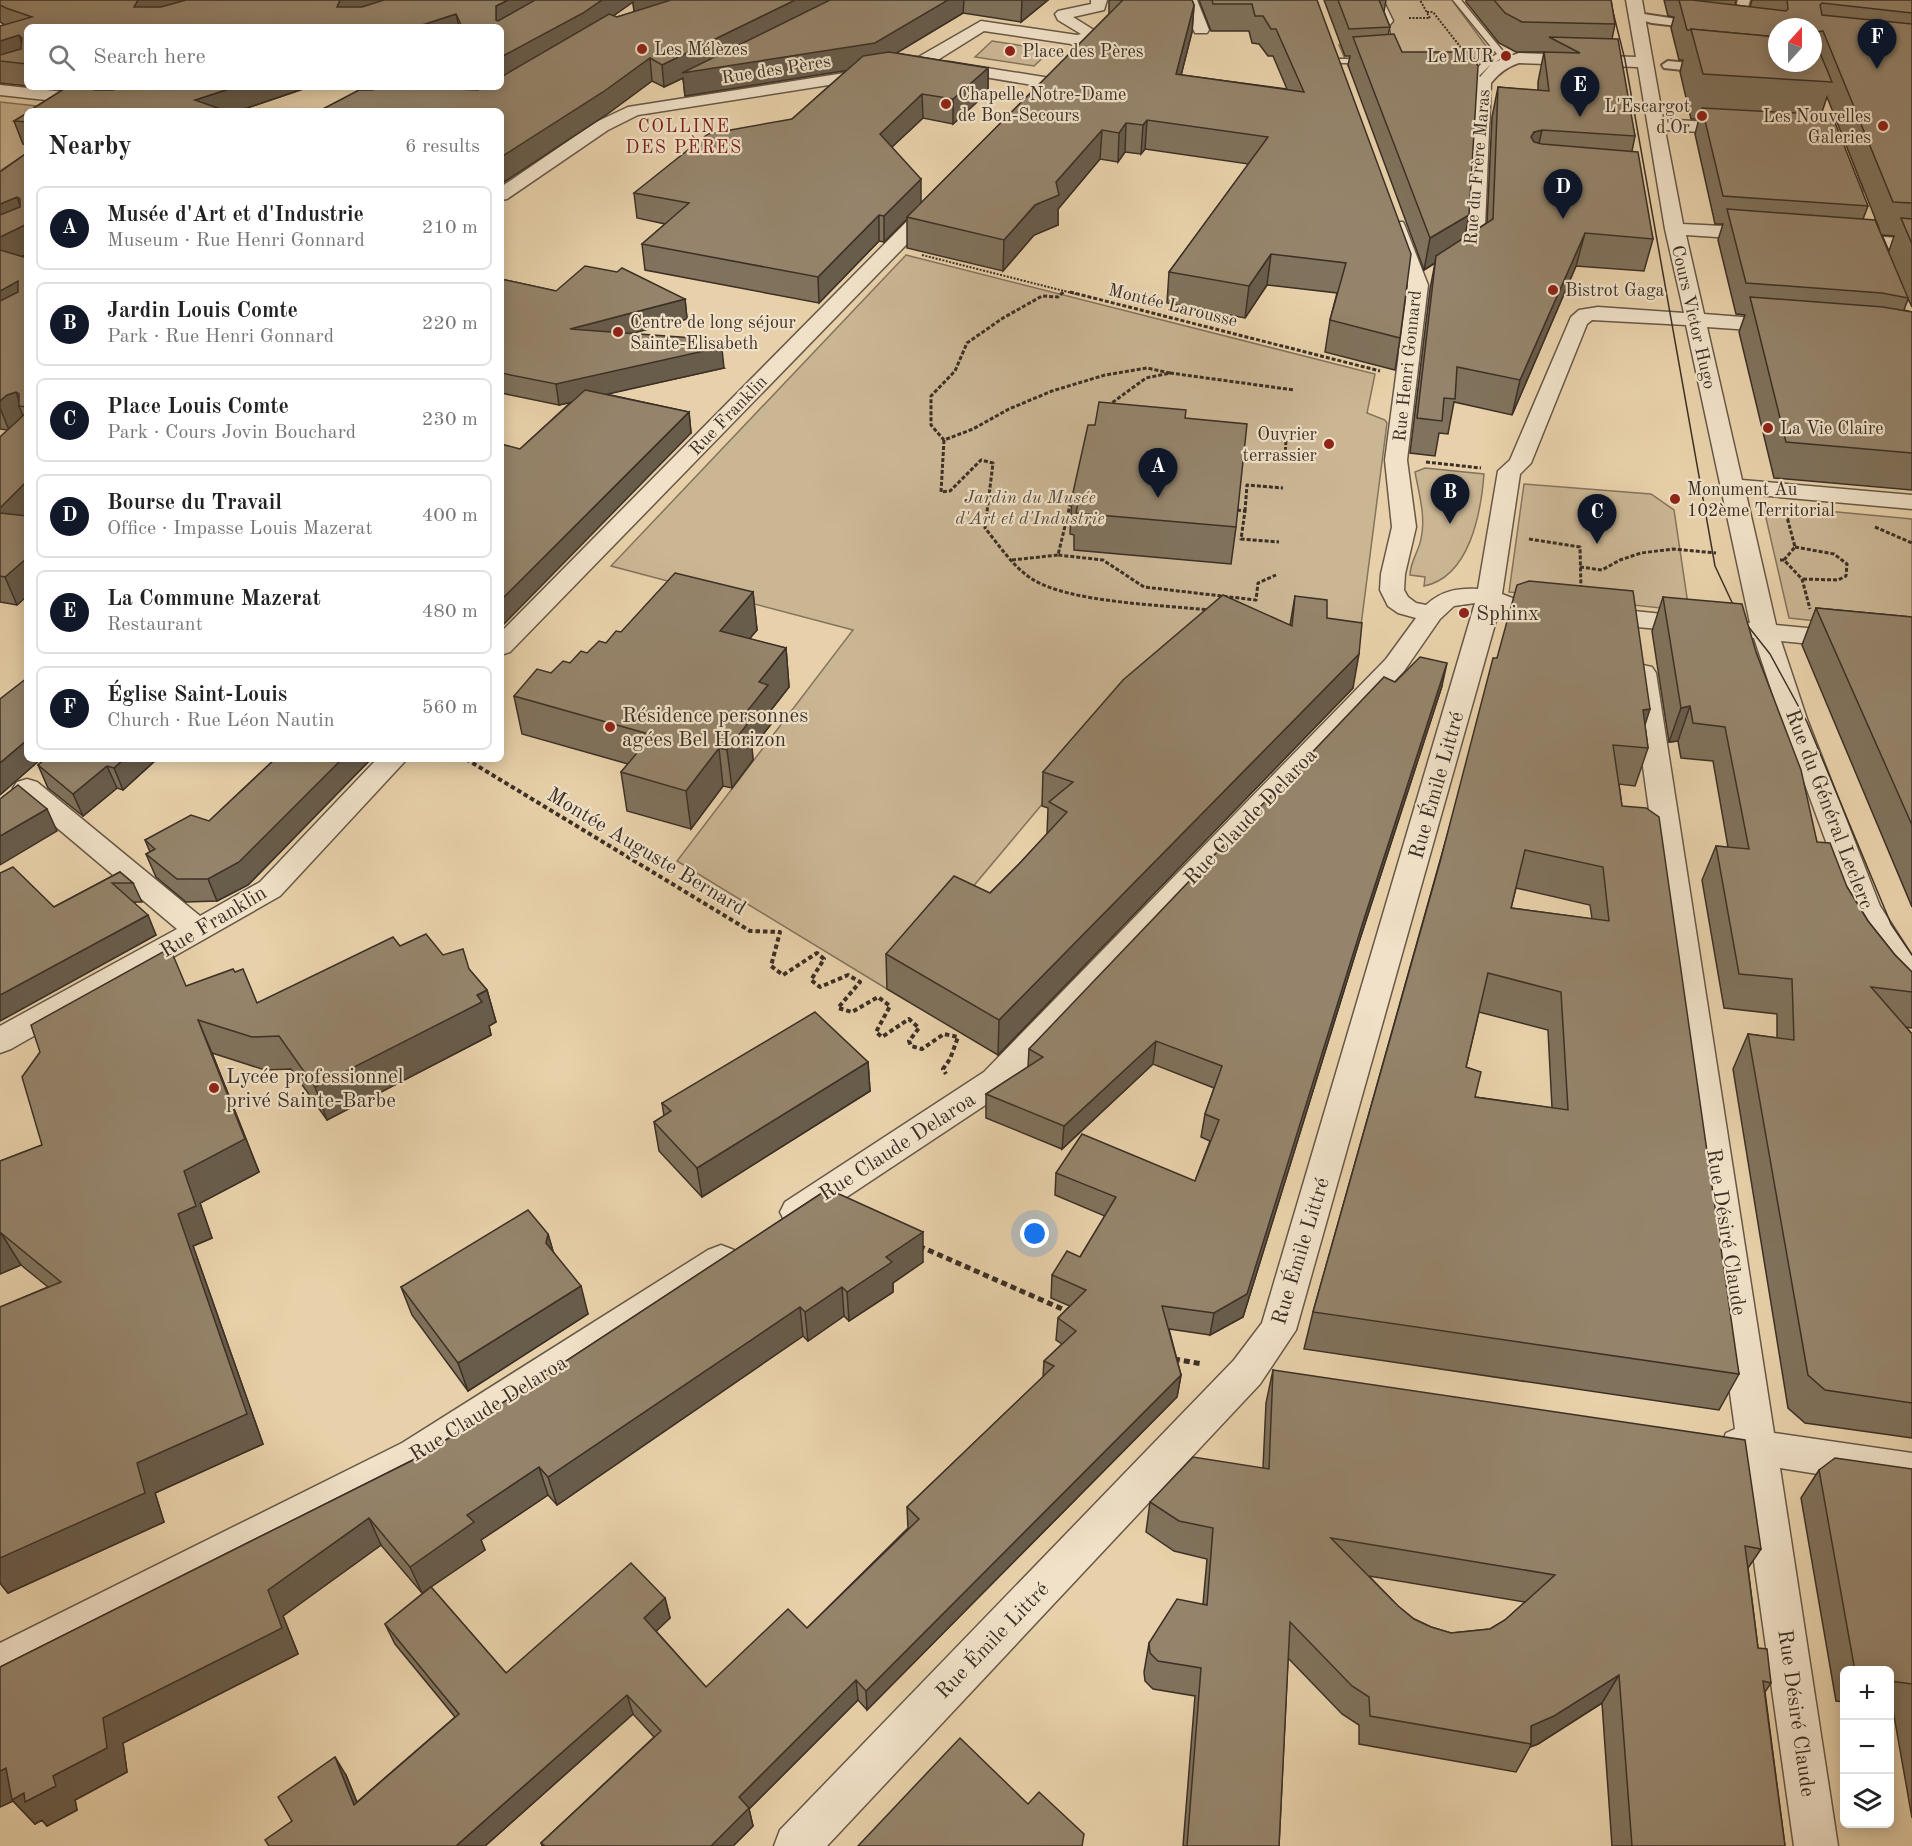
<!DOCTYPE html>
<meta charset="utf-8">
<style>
:root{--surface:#fff;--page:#f2f2f2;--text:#222;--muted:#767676;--line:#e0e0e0;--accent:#111827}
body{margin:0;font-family:"Old Standard TT",serif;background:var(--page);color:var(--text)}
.controls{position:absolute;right:18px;bottom:18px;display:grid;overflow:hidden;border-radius:9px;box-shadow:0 3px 15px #0003}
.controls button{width:54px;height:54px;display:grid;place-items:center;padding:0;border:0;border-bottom:2px solid var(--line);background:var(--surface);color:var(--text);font:30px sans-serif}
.compass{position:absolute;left:1768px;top:18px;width:54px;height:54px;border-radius:50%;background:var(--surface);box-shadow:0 3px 15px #0003;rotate:21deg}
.you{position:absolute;left:1035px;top:1234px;width:21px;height:21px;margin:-15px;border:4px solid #fff;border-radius:50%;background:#1a73e8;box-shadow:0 0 0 9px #1a73e833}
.badge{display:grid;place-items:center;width:39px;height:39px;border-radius:50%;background:var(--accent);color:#fff;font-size:20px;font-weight:700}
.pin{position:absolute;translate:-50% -50px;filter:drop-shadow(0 2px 3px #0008)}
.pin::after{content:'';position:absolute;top:32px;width:21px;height:18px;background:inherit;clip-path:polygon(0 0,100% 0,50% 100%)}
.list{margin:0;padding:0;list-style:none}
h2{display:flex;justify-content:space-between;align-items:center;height:78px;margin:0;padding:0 24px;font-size:26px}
h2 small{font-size:20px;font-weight:400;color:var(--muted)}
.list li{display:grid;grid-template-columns:39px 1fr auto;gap:18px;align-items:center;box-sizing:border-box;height:84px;margin:0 12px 12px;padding:0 12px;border:2px solid var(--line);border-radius:9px}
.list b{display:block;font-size:22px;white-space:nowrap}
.list p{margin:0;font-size:20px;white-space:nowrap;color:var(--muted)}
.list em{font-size:20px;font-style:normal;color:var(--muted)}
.icon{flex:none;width:33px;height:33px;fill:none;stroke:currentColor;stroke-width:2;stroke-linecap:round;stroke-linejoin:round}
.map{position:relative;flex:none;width:1912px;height:1846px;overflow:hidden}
.search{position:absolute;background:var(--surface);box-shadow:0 3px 15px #0003;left:24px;top:24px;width:480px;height:66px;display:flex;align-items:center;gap:15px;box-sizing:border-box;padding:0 21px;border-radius:9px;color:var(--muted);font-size:22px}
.panel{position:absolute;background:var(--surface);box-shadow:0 3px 15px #0003;left:24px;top:108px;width:480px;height:654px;border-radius:9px}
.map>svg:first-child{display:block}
.green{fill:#cbb694;stroke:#84735d;stroke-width:1.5}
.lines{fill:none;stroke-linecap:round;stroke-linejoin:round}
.service-casing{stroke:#675847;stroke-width:3}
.pedestrian-casing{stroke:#675847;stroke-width:4}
.minor-casing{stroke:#675847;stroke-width:3}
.path-far3{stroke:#3c3026;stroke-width:2;stroke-dasharray:2 1.5;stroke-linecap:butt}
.path-far2{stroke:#3c3026;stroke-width:3;stroke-dasharray:4 2;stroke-linecap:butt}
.path-far1{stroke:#3c3026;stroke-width:4;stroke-dasharray:4.5 3;stroke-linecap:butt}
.path{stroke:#3c3026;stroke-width:5;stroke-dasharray:6 4;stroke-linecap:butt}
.service{fill:#f0e1c8;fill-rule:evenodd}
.pedestrian{fill:#f0e1c8;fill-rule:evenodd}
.minor{fill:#f0e1c8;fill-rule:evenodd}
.tram{stroke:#3c3026;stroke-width:1.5}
.wall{fill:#80725c;stroke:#3c3026;stroke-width:1.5;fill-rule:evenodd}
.shaded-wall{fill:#685c4b;stroke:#3c3026;stroke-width:1.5}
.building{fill:#95846b;stroke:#3c3026;stroke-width:1.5;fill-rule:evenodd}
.poi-dot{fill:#8f2418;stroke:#f0e1c8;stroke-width:2}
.labels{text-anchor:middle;stroke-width:4.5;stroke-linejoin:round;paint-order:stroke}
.far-poi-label{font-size:18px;fill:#3c3026;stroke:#f0e1c8;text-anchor:start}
.far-street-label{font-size:18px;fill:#3c3026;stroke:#f0e1c8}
.far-neighbourhood-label{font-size:18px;letter-spacing:1.5px;fill:#7a1f14;stroke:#f0e1c8}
.far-park-label{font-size:18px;font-style:italic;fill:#594b3c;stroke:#f0e1c8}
.poi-label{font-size:21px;fill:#3c3026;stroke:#f0e1c8;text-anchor:start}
.street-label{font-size:21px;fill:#3c3026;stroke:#f0e1c8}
</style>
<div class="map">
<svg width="1912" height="1846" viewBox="0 0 1912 1846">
<rect width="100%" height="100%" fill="#e8d1aa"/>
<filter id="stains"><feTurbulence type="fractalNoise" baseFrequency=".00333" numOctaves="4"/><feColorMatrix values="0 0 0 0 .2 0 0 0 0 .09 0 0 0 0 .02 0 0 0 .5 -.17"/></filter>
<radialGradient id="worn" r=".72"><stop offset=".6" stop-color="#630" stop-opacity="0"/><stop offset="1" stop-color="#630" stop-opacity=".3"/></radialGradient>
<!-- green -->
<g class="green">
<path d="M1364,0H1452L1492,54L1459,72L1384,78L1353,77L1339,45H1382Z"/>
<path d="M992,41L1051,50L1034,66L975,57Z"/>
<path d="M0,102L83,111H27V153L0,171Z"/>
<path d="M906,255L1375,374L1367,413L1385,420L1387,423L1354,680L1044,802L887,989L677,861L853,630L611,566Z"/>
<path d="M1425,468L1484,474C1481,512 1470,577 1424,586L1425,577L1410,575C1410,562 1419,551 1421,539C1426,517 1419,494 1415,472Z"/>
<path d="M1524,484L1651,494L1674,510L1689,611L1509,592Z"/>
<path d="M1763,505L1912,519V631L1789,618Z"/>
</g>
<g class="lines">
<!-- service casing -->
<g class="service-casing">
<g id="service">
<path d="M1375,0H1383L1393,21L1388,27L1392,42L1385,40L1380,27L1385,21Z"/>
<path d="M1453,0H1461L1506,55L1489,66L1479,76L1486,81V85H1480L1470,76L1483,62L1497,54Z"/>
<path d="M1336,59H1367L1371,61L1367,63H1333L1332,61Z"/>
</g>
</g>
<!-- pedestrian casing -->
<g class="pedestrian-casing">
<g id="pedestrian">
<path d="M1738,0H1750L1742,29L1736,33L1730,29Z"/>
<path d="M1637,13L1703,23L1709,26L1703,29L1652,23L1633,18L1631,16Z"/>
<path d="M1668,61L1711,65L1717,69L1711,73L1664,68L1662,65Z"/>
</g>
</g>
<!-- minor casing -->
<g class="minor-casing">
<g id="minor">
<path d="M1091,0H1107L1104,10L1073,17L1097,32L1093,40L1087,42L1090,46C1087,58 1072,76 1060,79L1052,74L1072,52L1074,47L1071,44L984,31L928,66L911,72L638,115L608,130L507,199L501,200V187L596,122L628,107L908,63L981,21L1077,35L1081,34L1058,20L1055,14L1058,11L1091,4Z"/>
<path d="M1181,0H1197L1209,30L1207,33H1195Z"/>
<path d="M1626,0H1642L1663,119L1737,124L1743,125L1746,129L1743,133L1737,134L1665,130L1683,224L1762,228L1769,230L1771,234L1769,238L1762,240L1686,235L1704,314L1781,320L1788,322L1791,326L1788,330L1781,332L1707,327L1742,480L1912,495V509L1746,494L1776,625L1912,638V654L1781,641L1807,719L1880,906L1912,956V988L1901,985L1882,962L1850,907L1781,719L1754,638L1595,623L1586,620L1582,615L1586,610L1595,607L1750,623L1686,325L1592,320L1587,324L1531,463L1520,474L1502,594L1515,599L1560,606L1563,611L1560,616L1551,618L1499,610L1296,1330L1260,1384L827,1846H774L780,1830L1234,1360L1262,1323L1475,603L1454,606L1440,619L1404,671L1008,1090L809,1222L797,1226L785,1222L780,1212L785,1202L984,1072L1386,659L1416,618L1398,613L1388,606L1380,590L1381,574L1392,527L1385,460L1408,285L1387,226L1389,222H1403L1405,226L1428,285L1407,460L1416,527L1405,574L1404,590L1408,597L1416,603L1426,605C1441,591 1457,588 1478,589L1498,471L1510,460L1571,317L1579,310L1598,307L1684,313L1665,229L1638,67L1519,63C1507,67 1499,73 1491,83L1484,250L1463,266H1449L1446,262L1465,248L1475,83L1492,63L1519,53L1636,57Z"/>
<path d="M949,62L1050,78L1058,83L1050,88L943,70L941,67L943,64Z"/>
<path d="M0,85L92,95L100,100L92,105L0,95Z"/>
<path d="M935,198L942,200L944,204L942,208L510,652L501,655V632L928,200Z"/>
<path d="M1843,234L1912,239V251L1836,244L1834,240L1836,236Z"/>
<path d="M1643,665L1652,667L1656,673L1774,1433L1912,1453V1489L1780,1468L1838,1846H1794L1740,1462L1726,1457L1721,1445L1726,1433L1735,1429L1630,673L1634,667Z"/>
<path d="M377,759H407L280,896L11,1049L0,1053V1026L177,929L17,794L13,788L17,782L27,779L37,782L200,916L260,882Z"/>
<path d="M721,1245L734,1250L739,1260L734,1270L430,1467L0,1686V1643L402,1443L708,1250Z"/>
</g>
</g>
<!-- path-far3 -->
<g class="path-far3">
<path d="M1427,12H1433L1466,54"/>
<path d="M1409,18H1430L1420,0"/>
<path d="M922,255L1076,294"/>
<path d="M1062,294L1065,291"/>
</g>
<!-- path-far2 -->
<g class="path-far2">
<path d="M1063,292L1058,297L1042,296L1003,318L967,343L955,371L931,396V425L944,440L973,429L1009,409L1052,391L1105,375L1147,368L1170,373L1146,378L1109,405"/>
<path d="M1070,292L1380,371"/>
<path d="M1170,373L1294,390"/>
<path d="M944,440L941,492L950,491L981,460L993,463L985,528C999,545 1013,567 1032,579C1070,603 1164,605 1210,610"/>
<path d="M1285,457L1286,440"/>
<path d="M1426,462L1481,468"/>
<path d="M1072,497L1058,555L1103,560L1144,587L1256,600L1258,583L1276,575"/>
<path d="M1237,510L1245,511L1241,539L1279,542"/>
<path d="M1245,511L1247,485L1283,488"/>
<path d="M1875,527L1912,543"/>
<path d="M1529,539L1580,547L1581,590"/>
<path d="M1795,547L1834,554L1847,564L1846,576L1838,580L1802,579"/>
<path d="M1012,560L1058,555"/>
<path d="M1780,560H1784L1802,579L1810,609"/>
<path d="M1784,560L1795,547L1787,517H1790"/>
<path d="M1580,567L1602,570L1620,560L1641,553L1673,549L1716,553"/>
</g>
<!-- path-far1 -->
<path class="path-far1" d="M466,759L750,931L780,932L771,966L783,975L817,953L824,959L811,980L820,987L848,975L860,982L838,1008L852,1012L878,997L890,1006L876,1032L882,1037L909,1019L919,1028L909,1041L911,1046L922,1049L944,1034L958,1037L950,1059L943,1069L946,1074"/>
<!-- path -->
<g class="path">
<path d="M919,1246L1069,1312"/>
<path d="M1174,1359L1202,1364"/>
</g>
<!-- service -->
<use href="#service" class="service"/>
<!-- pedestrian -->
<use href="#pedestrian" class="pedestrian"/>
<!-- minor -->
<use href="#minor" class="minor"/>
<!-- tram -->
<g class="tram">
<path d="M1610,0L1625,60L1715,566L1736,611L1770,654L1807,722L1891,924L1912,955"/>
<path d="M1832,107L1864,191"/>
<path d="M1875,218L1893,263"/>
</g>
</g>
<!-- wall -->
<g class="wall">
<path d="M0,0H1048L1021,22L963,13L896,53L988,68V92L953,124L923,118L892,147L921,203L1109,14V0H1192L1194,5L1192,32L1181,75L1287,89L1273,56H1268L1259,44L1252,43L1249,31H1211L1199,0H1317L1400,338L1395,370L1325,352L1330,320L1337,293L1267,285L1245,318L1167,303L1169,272L1249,164L1145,149L1141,154L1125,152L1118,162L1100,159L1058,209V225L1034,235L1003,271L907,248V219L884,242L879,241L819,303L645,270L642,244L665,224L637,218L634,193L792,119L847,70L685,96L683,78L664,87L652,81L606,115L504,182H501V111L373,90L501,27H27V86L0,83V26L5,25L0,22ZM633,2L634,12L617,17L613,16Z"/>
<path d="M1324,0H1386L1384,12L1390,27L1388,35L1469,215L1465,237L1487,223L1492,117L1498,87L1538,91V82L1544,52H1516L1499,43L1466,2V0H1611L1615,24L1612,39L1635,136L1632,151L1653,239L1644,271L1576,266L1512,415L1454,402L1448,434L1439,433L1435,456L1410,453L1430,289L1435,263L1424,270L1348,65L1350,56H1345Z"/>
<path d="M1664,0H1736L1735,5L1750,7L1752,0H1912V307L1908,299L1904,310L1912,312V490L1774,478L1739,332L1745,315L1736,314L1718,240L1723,224H1715L1695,134L1699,119H1691L1680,72L1683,60H1679L1671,28L1674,17L1668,16ZM1777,27H1813V63ZM1827,97L1879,228L1863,219L1868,206L1821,115ZM1882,235L1894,236L1889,251Z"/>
<path d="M39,87H309L238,111H29L63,90Z"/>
<path d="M27,113V145L23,144L14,121Z"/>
<path d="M27,153V254L22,256L27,258V596L17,605L0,602V437L8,430L0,429V172Z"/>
<path d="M501,279L556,291L685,299L687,319L632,333L724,368L606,394L689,412L691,433L520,449L571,402L559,405L501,393Z"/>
<path d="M1185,419L1236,527L1231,564L1074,550V535L1070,534L1072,497L1095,425Z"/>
<path d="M753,592L757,630L749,639L786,648L789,687L771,710L772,723L752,748L753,760L732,788L723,786L691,829L627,811L621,772L628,764L522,734L514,696L551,673L606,643L621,632Z"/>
<path d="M1295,596L1327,618L1353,688L998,1055L887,989L886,954L990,893L1019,864L1047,834L1048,808L1042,806L1043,772L1290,625Z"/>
<path d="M1663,597L1756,652L1817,842L1847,887L1868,921L1895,955L1912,972V1028L1906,1027L1912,1034V1438L1805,1423L1788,1408L1733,1069L1748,1034L1777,1038V1014L1724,1008L1702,880L1716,846L1728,847L1713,761L1681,758L1678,741L1669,742L1652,631Z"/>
<path d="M1816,608L1912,617V907L1802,645Z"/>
<path d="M1497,658L1645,726L1648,748L1635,786L1619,784L1622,806L1739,1374L1719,1410L1304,1349L1313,1312ZM1516,888L1590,905L1592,919L1511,908ZM1479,1012L1548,1030L1552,1108L1475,1097L1466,1067Z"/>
<path d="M1395,682L1442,686L1359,942L1243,1317L1210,1335L1169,1329L1181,1375L1177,1397L867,1710L858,1700L749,1809L753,1826L733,1846H542L541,1843L654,1737L633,1714L485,1846H269L292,1821L346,1775L357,1802L455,1717L395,1644L385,1624L428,1589L422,1593L381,1545L283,1616L298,1654L123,1743L127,1772L75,1800L77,1810L47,1826L42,1820L35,1824L13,1801L0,1807V1667L423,1455L828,1189L923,1262L893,1283V1292L849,1321L844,1316L808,1341L803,1336L557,1505L548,1495L481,1540L485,1550L431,1587L506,1673L665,1598L670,1618L656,1631L706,1687L807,1628L908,1528L907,1507L1043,1377L1044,1361L1062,1344L1056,1340L1058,1318L1070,1306L1051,1298L1052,1275L1080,1257L1105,1216L1055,1195L1056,1173L1195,1181L1210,1141L1201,1137L1205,1114L1214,1088L1153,1064L1062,1149L986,1118V1094L1028,1067L1029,1049Z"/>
<path d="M45,759H157L123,790L117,788L83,816L48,788L38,765Z"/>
<path d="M275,759H371L248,885L217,901L186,902L156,877L146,854L150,852L145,840L209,821Z"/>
<path d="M120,872L133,883L142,902H134L156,935L0,1021V873L54,907Z"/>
<path d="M400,946L443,955L469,969L487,990L496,1022L489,1026L491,1035L327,1120L291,1069L265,1070L212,1053L259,1172L200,1203L212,1238L193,1246L263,1444L155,1493L164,1522L8,1593L0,1583V1307L48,1287L21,1265L0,1274V1161L42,1145L187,986L257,1003Z"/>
<path d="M868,1062L870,1091L702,1197L659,1151L654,1122L664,1116L662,1103Z"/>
<path d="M548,1234L553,1251L588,1314L468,1391L412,1315L401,1287Z"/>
<path d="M1273,1370L1761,1549L1748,1568L1758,1648L1771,1683L1765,1692L1785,1846H1612L1602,1703L1538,1744L1530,1747L1516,1772L1359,1744V1725L1342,1714L1288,1658L1279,1846H1183L1195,1696L1153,1689L1145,1681L1144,1672L1149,1643L1203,1604L1207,1559L1174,1551L1146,1532L1150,1502L1263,1468L1266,1403ZM1369,1576L1525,1602L1505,1620L1490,1629L1451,1633L1431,1627L1414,1619L1398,1606Z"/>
<path d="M1912,1469V1818L1893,1710L1890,1709V1671H1845V1702L1836,1701L1801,1498L1819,1470Z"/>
</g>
<!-- shaded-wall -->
<g class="shaded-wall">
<path d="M138,0H217L144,22L134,7Z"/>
<path d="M340,0H411L345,22L337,7Z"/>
<path d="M508,0H551L501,27L496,20V6Z"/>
<path d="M602,0H728L635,20L633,2L586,35L501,82V57Z"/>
<path d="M795,0H964L963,13L875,66L685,96L683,78L664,87L662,65Z"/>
<path d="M1022,0H1048L1021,22Z"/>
<path d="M1194,5L1192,32L1174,103L1176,74Z"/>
<path d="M456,14L459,27H416Z"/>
<path d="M19,35L26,58L0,61V41Z"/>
<path d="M650,58L652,81L606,115L504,182L501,165V157Z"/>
<path d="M988,68V92L953,124V99Z"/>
<path d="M235,87H309L238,111H198L195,100Z"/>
<path d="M455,87H492L460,109Z"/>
<path d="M922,94L923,118L880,158V134Z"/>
<path d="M1147,120L1145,149L1141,154L1143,125Z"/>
<path d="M1126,123L1125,152L1118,162L1119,133Z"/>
<path d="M1102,130L1100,159L1058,209V225L1034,235L1003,271L1004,240L1056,182Z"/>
<path d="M1542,130L1535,161L1531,137L1534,132Z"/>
<path d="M921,179V204L907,217V219L884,242V216Z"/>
<path d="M17,197L26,222L0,233V204Z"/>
<path d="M879,215V241L819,303L818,277Z"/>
<path d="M1469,215L1463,247L1436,256L1435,263L1424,270L1430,238Z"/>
<path d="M27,224V254L0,267V237Z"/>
<path d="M1585,233L1576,266L1512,415L1520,380Z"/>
<path d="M1271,254L1267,285L1245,318L1249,286Z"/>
<path d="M18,281L27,306L0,321V291Z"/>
<path d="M685,299L687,319L573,349L570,329Z"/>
<path d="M721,340L724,368L559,405L556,384Z"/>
<path d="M16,392L21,406H19L24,419L9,430L0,408V401L7,395Z"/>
<path d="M689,412L691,433L501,627V600Z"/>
<path d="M27,481V519L0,525V508Z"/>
<path d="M27,558V596L17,605L5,577Z"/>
<path d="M753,592L757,630L724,669L720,631Z"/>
<path d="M786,648L789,687L771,710L772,723L752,748L753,760L732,788L727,750L759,682Z"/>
<path d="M1359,654L1353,688L998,1055L999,1020Z"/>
<path d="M1447,663L1442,686L1359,942L1243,1317L1210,1335L1214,1313L1364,919Z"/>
<path d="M1690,706L1678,741L1669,742L1681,708Z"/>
<path d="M1650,709L1638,747L1643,710Z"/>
<path d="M27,740V759H41L0,795V763Z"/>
<path d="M719,748L723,786L691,829L686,791Z"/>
<path d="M124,759H157L123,790L114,768Z"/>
<path d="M342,759H371L248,885L217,901L208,879Z"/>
<path d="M107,766L117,788L83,816L73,794Z"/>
<path d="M47,809L57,831L0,865V836Z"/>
<path d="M148,915L156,935L0,1021V995Z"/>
<path d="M487,990L496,1022L489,1026L491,1035L327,1120L315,1087Z"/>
<path d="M198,1020L212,1053L259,1172L200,1203L212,1238L193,1246L263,1444L155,1493L164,1522L8,1593L0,1583V1558L137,1463L184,1171Z"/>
<path d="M1156,1041L1153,1064L1062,1149L1064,1126Z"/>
<path d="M868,1062L870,1091L702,1197L697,1168Z"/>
<path d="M923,1232V1262L893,1283V1292L849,1321L847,1292L886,1257Z"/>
<path d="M1,1233L21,1265L0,1274V1234Z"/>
<path d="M548,1234L556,1262L546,1243Z"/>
<path d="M581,1286L588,1314L468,1391L458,1363Z"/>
<path d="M842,1287L844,1316L808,1341L805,1312Z"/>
<path d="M800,1307L803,1336L557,1505L548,1477Z"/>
<path d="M1181,1375L1177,1397L867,1710L866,1691Z"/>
<path d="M539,1467L548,1495L481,1540L485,1550L422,1593L410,1567L467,1515Z"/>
<path d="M369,1518L381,1545L283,1616L298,1654L123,1743L127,1772L75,1800L77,1810L47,1826L42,1820L35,1824L13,1801L0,1807V1771L6,1768L53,1776L103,1718L268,1590Z"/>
<path d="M665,1598L670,1618L649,1638L644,1618Z"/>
<path d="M1619,1675L1602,1703L1538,1744L1530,1747L1531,1744V1726Z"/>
<path d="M856,1680L858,1700L749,1809L753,1826L733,1846H711L739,1797Z"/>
<path d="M627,1695L633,1714L485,1846H456Z"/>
<path d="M335,1757L346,1775L365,1823L354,1805Z"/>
</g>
<!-- building -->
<g class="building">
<path d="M0,0H138L134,7H161L186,0H340L337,7H362L384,0H508L496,6V20L498,21L535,0H602L583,13L501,57V27H462L456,14L416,27H27V64L0,61V55L21,49L22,38L19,35L0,41V26L32,17L6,8L0,5Z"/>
<path d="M671,0H795L662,65L650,58L603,92L501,157V111H319L359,90H373L378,87H455V89L478,90L483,87H501V77L609,14L617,17Z"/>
<path d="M830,0H948L875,43L682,73Z"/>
<path d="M1120,0H1192L1194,5L1176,74L1304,92L1276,29H1271L1263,16H1255L1252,4H1213L1212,0H1317L1411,254L1400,338L1330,320L1346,263L1271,254L1249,286L1169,272L1268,137L1147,120L1143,125L1126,123L1119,133L1102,130L1056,182L1059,195L1035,205L1004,240L907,217L1122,1Z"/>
<path d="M1338,0H1379L1390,27L1349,29Z"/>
<path d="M1494,0H1611L1615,24L1522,22L1505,13Z"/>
<path d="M1679,0H1692L1786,11L1788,9L1787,0H1912V13L1822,3L1820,5L1822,15L1912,24V203L1893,202L1823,31L1813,32V27H1777V37L1691,29V30H1687Z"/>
<path d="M1691,29L1777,37V63H1813V41H1815L1832,82L1703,74Z"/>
<path d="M1394,34L1402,52H1470L1478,66L1469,215L1430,238L1353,37Z"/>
<path d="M1549,37L1618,39L1635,136L1542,130L1534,132L1531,137L1534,142L1542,144L1638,152L1653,239L1585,233L1520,380L1457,367L1455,399L1444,398L1442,421L1417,418L1436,256L1493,219L1498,87L1549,91L1544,52L1580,53Z"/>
<path d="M889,52L988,68L953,99L922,94L880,134L921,179L884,216L879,215L818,277L642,244L689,203L634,193L708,134L792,119L863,56Z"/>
<path d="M67,87H92L91,88L94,90H113L121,87H235L195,100L226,111H29Z"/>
<path d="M1702,108L1832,115L1868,206L1723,196Z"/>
<path d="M27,113V122L14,121Z"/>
<path d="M27,153V224L0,237V215L20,207V199L17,197L0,204V172Z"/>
<path d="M1727,209L1875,220L1908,298L1882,293L1746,283Z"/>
<path d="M1901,218L1912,219V244Z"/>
<path d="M0,250L27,258V407L19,406V394L16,392L7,395L0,401V301L18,292V281L0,291Z"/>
<path d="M585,266L617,272L622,268L685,299L570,329L721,340L722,347L556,384L501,373V279L556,291Z"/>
<path d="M1750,297L1883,307L1912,312V453L1786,442Z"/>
<path d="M585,390L689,412L501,600V444L520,449Z"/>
<path d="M1099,402L1186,410L1185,418L1247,424L1236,527L1076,513L1079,498L1072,497L1088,425H1095Z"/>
<path d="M27,412V481L0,508V437Z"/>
<path d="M0,513L27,516V558L5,577L0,576Z"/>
<path d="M675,573L753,592L720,631L786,648L759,682L768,685L741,719L749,722L727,750L719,748L686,791L621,772L652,735L514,696L537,669L551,673L563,661L570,663L581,651L587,653L599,641L606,643L616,631L621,632Z"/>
<path d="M1529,581L1633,591L1650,709L1643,710L1648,748L1613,745L1622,806L1646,808L1659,817L1739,1374L1313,1312L1440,862L1493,658H1497L1517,585ZM1525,850L1603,867L1609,921L1511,908ZM1488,973L1561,992L1568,1110L1475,1097L1481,1072L1466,1067Z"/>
<path d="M1223,595L1292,626L1295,596L1327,600V618L1362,623L1359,654L999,1020L886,954L954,876L990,893L1019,864L1067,812L1049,802L1073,782L1043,772L1123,680Z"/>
<path d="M1663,597L1742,604L1756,652L1801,770L1817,842L1830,843L1847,887L1868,921L1895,955L1912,972V992L1871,987L1912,1034V1403L1825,1390L1808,1375L1748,1034L1794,1040L1792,979L1739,974L1716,846L1749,849L1725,727L1693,723L1690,706L1681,708Z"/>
<path d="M1816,608L1912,617V825Z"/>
<path d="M1420,657L1447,663L1364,919L1247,1294L1214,1313L1162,1306L1181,1375L866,1691L856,1680L739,1797L749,1808L711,1846H543L544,1845L541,1843L661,1731L627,1695L456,1846H269L265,1840L292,1821L278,1797L335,1757L354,1805L459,1714L385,1624L431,1587L506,1673L631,1563L665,1598L644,1618L706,1687L788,1609L807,1628L919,1519L907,1507L1054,1366L1044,1361L1076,1331L1058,1318L1086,1290L1052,1275L1067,1251L1080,1257L1116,1197L1056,1173L1082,1134L1195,1181L1219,1120L1205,1114L1222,1066L1156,1041L1064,1126L986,1094L1043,1057L1029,1049L1384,677L1395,682Z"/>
<path d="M27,678V740L0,763V699Z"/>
<path d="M45,759H124L114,768L107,766L73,794L38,765Z"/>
<path d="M275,759H342L239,862L208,879H177L146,854L155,849L145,840L191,815L209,821Z"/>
<path d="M18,785L47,809L0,836V799Z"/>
<path d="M13,867L54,907L120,872L133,883H112L148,915L0,995V873Z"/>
<path d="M426,934L443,955L463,949L469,969L487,990L477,995L482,1002L315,1087L279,1036L252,1037L198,1020L245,1139L184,1171L196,1206L178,1214L247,1414L137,1463L145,1493L0,1558V1307L61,1282L1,1233L0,1234V1161L42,1145L22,1077L40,1052L31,1025L170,948L186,986L233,969L235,972L243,969L257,1003L393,937L400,946Z"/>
<path d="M815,1012L868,1062L697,1168L654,1122L671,1111L662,1103Z"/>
<path d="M828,1189L923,1232L886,1257L892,1262L847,1292L842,1287L805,1312L800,1307L548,1477L539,1467L467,1515L474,1522L410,1567L369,1518L268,1590L282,1628L103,1718L107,1748L53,1776L56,1786L25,1802L24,1793L12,1800L6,1768L0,1771V1667L423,1455Z"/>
<path d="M528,1210L548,1234L546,1243L581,1286L458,1363L401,1287Z"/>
<path d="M1273,1370L1745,1440L1761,1549L1745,1546L1758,1648L1767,1649L1771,1683L1763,1681L1785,1846H1632L1619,1675L1554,1716L1531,1726V1744L1370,1716L1369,1697L1352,1686L1290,1622L1279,1846H1187L1201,1668L1158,1661L1150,1653L1149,1643L1177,1599L1207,1605L1213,1528L1179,1521L1150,1502L1193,1457L1269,1469ZM1331,1538L1555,1575L1505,1620L1490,1629L1451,1633L1431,1627L1414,1619L1398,1606Z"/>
<path d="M1835,1458L1912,1469V1684L1890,1681V1671H1855L1819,1470Z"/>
<path d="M960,1738L1028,1804L1039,1792L1084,1834L1082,1846H858Z"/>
</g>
<!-- markers -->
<g class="poi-dot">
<circle cx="642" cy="49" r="6"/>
<circle cx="1010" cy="51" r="6"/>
<circle cx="1506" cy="56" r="6"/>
<circle cx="946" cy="104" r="6"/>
<circle cx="1702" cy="116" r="6"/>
<circle cx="1883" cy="126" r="6"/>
<circle cx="1553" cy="290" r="6"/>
<circle cx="618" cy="332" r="6"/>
<circle cx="1768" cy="428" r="6"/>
<circle cx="1329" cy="444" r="6"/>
<circle cx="1675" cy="499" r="6"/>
<circle cx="1464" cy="613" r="6"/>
<circle cx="610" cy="727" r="6"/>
<circle cx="214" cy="1088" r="6"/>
</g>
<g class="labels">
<!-- far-poi labels -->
<g class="far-poi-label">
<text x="654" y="55">Les Mélèzes</text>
<text x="1022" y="57">Place des Pères</text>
<text x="1494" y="62" text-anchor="end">Le MUR</text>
<text x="958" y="100">Chapelle Notre-Dame<tspan x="958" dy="21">de Bon-Secours</tspan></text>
<text x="1690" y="112" text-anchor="end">L'Escargot<tspan x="1690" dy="21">d'Or</tspan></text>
<text x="1871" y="122" text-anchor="end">Les Nouvelles<tspan x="1871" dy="21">Galeries</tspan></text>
<text x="1565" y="296">Bistrot Gaga</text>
<text x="630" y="328">Centre de long séjour<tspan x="630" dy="21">Sainte-Elisabeth</tspan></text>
<text x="1780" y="434">La Vie Claire</text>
<text x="1317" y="440" text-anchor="end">Ouvrier<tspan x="1317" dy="21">terrassier</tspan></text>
<text x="1687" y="495">Monument Au<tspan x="1687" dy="21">102ème Territorial</tspan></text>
</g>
<!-- far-street labels -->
<g class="far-street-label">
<text transform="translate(776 69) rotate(-9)" y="6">Rue des Pères</text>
<text transform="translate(1477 167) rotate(-85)" y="6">Rue du Frère Maras</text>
<text transform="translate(1173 305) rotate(14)" y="6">Montée Larousse</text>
<text transform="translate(1694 317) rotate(77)" y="6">Cours Victor Hugo</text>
<text transform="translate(1407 366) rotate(-84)" y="6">Rue Henri Gonnard</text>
<text transform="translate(728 415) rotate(-46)" y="6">Rue Franklin</text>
</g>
<!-- far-neighbourhood labels -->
<g class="far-neighbourhood-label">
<text x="684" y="132">COLLINE<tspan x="684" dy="21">DES PÈRES</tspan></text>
</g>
<!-- far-park labels -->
<g class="far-park-label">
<text x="1030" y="503">Jardin du Musée<tspan x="1030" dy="21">d'Art et d'Industrie</tspan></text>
</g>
<!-- poi labels -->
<g class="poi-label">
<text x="1476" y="620">Sphinx</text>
<text x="622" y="722">Résidence personnes<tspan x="622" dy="24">agées Bel Horizon</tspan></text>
<text x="226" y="1083">Lycée professionnel<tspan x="226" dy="24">privé Sainte-Barbe</tspan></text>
</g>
<!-- street labels -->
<g class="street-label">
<text transform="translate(1436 785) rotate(-74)" y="7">Rue Émile Littré</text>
<text transform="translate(1830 809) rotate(69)" y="7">Rue du Général Leclerc</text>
<text transform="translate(1250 816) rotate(-46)" y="7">Rue Claude Delaroa</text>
<text transform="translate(647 851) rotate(31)" y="7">Montée Auguste Bernard</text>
<text transform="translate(213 921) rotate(-31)" y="7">Rue Franklin</text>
<text transform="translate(897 1146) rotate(-33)" y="7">Rue Claude Delaroa</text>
<text transform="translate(1727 1232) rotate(81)" y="7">Rue Désiré Claude</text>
<text transform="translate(1300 1251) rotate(-73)" y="7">Rue Émile Littré</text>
<text transform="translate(488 1408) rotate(-32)" y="7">Rue Claude Delaroa</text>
<text transform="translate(992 1640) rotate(-46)" y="7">Rue Émile Littré</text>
<text transform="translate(1797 1713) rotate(82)" y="7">Rue Désiré Claude</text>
</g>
</g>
<rect width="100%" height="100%" filter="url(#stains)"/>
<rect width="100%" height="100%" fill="url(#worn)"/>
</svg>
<div class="controls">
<button>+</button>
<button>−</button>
<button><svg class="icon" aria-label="layers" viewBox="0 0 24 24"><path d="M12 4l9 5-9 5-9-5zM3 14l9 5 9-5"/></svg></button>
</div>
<svg class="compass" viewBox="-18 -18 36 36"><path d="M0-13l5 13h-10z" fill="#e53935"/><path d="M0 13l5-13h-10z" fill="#767676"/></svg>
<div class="you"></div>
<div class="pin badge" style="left:1158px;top:498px">A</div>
<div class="pin badge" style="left:1450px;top:524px">B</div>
<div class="pin badge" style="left:1597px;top:544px">C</div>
<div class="pin badge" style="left:1563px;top:219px">D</div>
<div class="pin badge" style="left:1580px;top:117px">E</div>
<div class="pin badge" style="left:1877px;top:69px">F</div>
<div class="search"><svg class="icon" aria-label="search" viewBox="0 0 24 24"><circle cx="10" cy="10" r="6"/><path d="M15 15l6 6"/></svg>Search here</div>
<section class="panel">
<h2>Nearby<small>6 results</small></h2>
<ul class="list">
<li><span class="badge">A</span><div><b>Musée d'Art et d'Industrie</b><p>Museum · Rue Henri Gonnard</p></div><em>210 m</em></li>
<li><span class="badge">B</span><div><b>Jardin Louis Comte</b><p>Park · Rue Henri Gonnard</p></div><em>220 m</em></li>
<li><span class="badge">C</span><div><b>Place Louis Comte</b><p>Park · Cours Jovin Bouchard</p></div><em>230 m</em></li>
<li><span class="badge">D</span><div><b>Bourse du Travail</b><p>Office · Impasse Louis Mazerat</p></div><em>400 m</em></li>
<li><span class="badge">E</span><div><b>La Commune Mazerat</b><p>Restaurant</p></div><em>480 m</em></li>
<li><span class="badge">F</span><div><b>Église Saint-Louis</b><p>Church · Rue Léon Nautin</p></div><em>560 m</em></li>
</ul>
</section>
</div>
